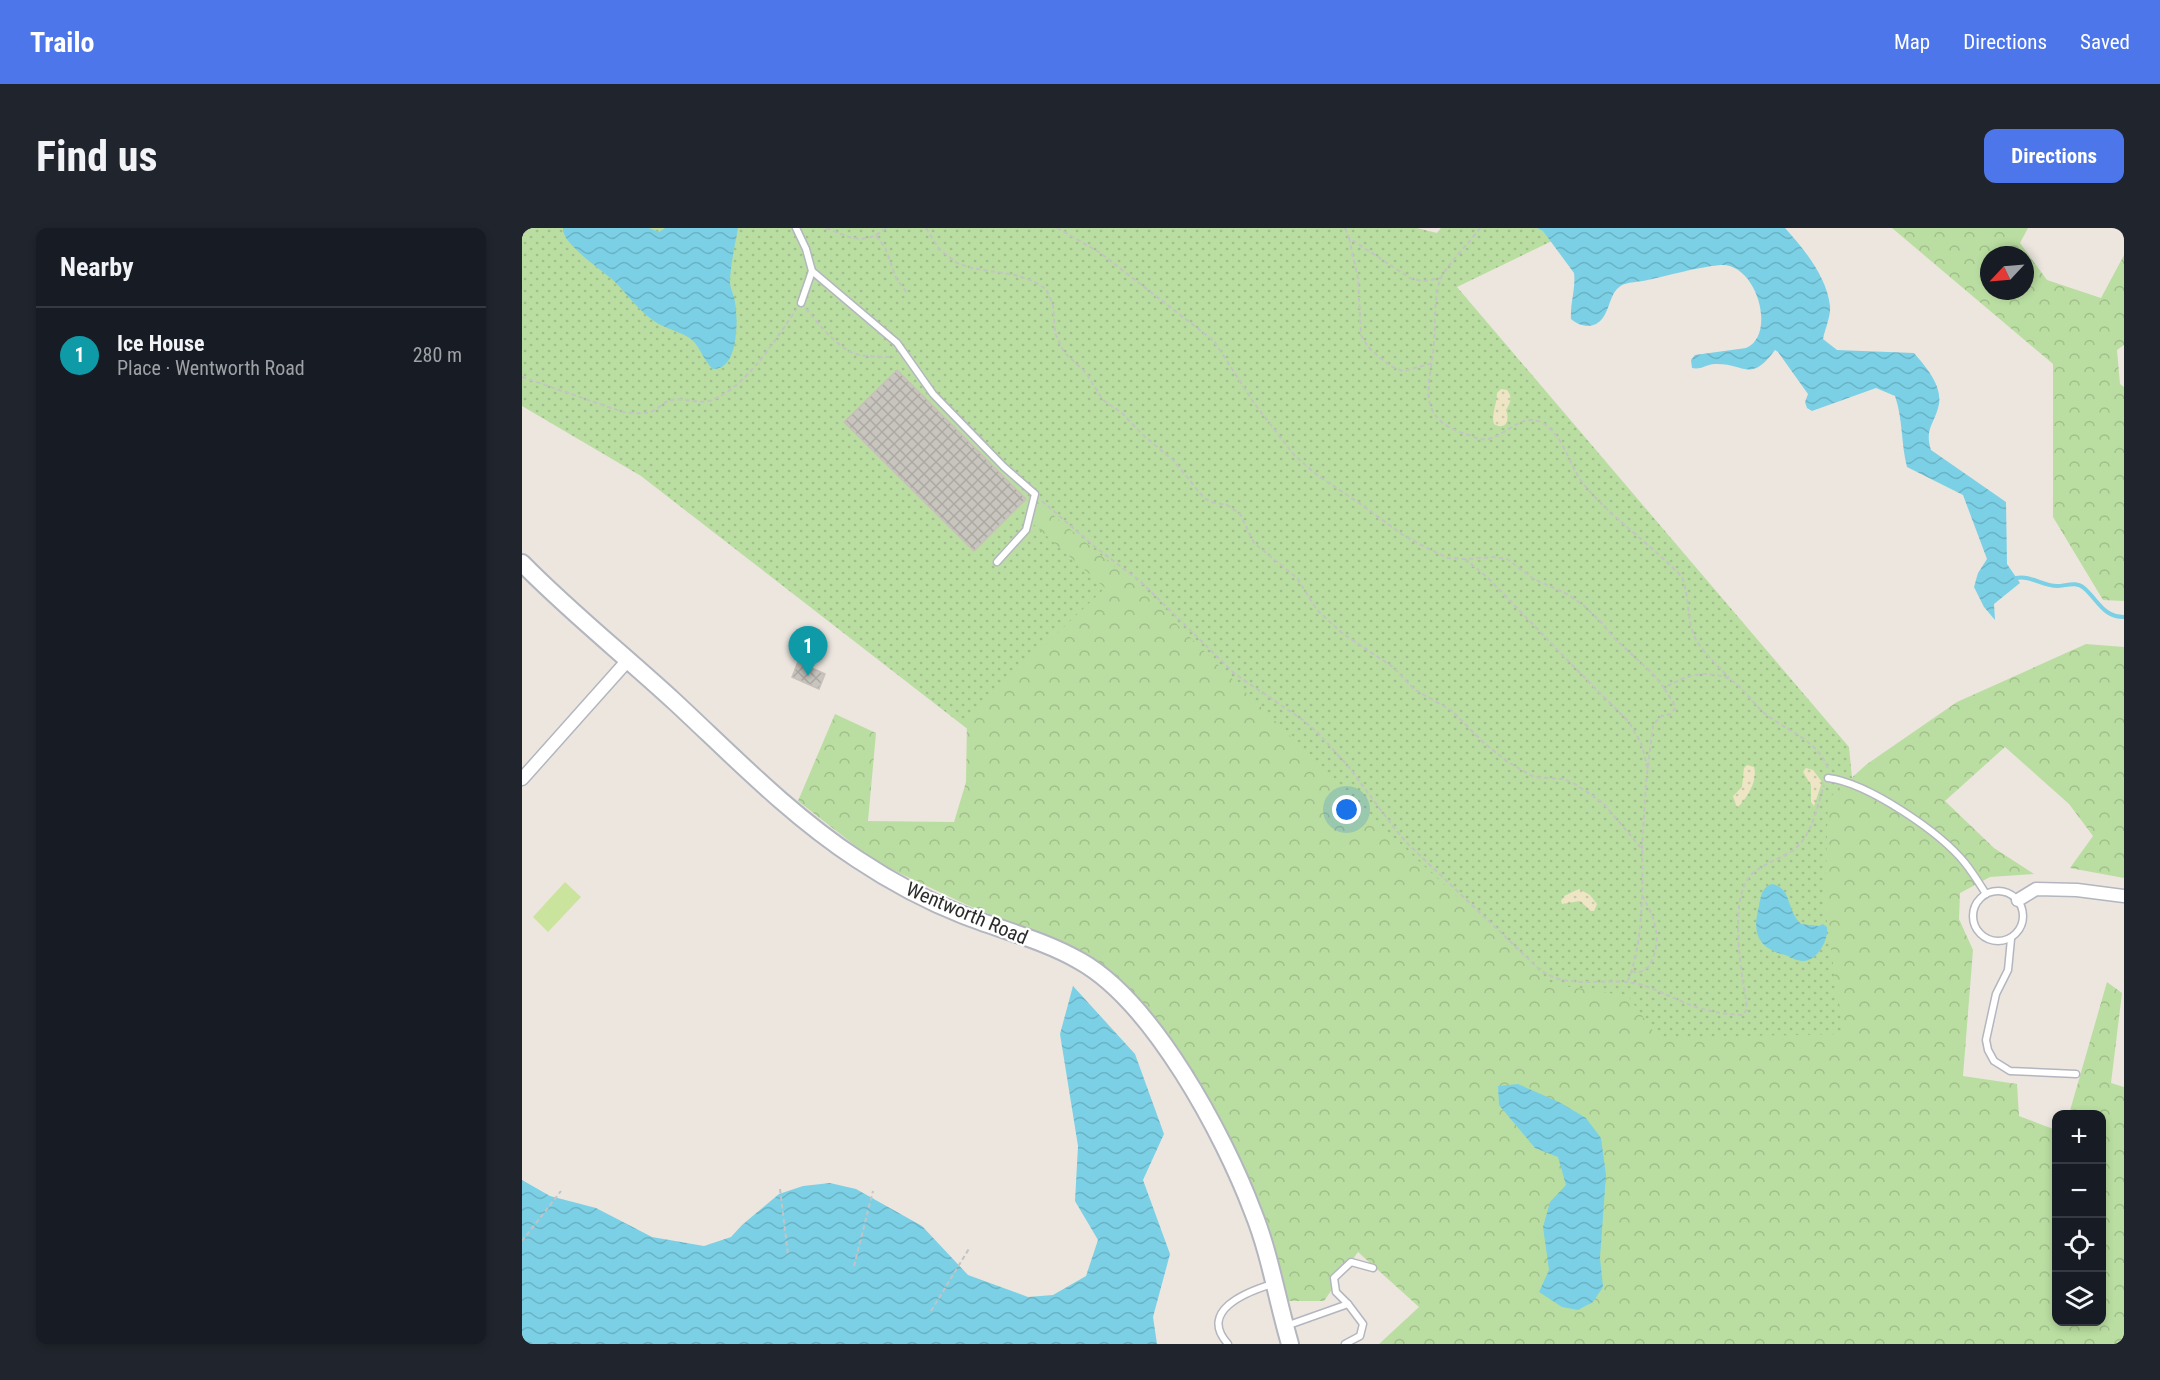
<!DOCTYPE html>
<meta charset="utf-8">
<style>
:root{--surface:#171b24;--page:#20242c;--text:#f1f3f6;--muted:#9ea1a6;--line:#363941;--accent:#4d76eb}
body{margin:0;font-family:"Roboto Condensed",sans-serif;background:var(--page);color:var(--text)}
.controls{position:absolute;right:18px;bottom:18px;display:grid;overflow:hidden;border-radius:12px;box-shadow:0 3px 9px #0003}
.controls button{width:54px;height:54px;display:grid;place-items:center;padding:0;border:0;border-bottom:2px solid var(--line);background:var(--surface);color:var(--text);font:30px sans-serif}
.compass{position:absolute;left:1458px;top:18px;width:54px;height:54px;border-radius:50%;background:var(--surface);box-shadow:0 3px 9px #0003;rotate:244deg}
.you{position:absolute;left:825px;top:582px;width:21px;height:21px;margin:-15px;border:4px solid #fff;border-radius:50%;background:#1a73e8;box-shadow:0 0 0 9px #1a73e833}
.badge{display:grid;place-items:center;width:39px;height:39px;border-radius:50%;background:var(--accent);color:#fff;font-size:20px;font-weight:700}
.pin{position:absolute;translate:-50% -50px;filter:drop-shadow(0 2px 3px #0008)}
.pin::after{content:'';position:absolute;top:32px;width:21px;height:18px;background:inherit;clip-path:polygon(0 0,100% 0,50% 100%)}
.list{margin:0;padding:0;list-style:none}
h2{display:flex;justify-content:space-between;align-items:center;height:78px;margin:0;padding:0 24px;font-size:26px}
h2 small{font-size:20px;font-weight:400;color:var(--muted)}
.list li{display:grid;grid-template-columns:39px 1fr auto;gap:18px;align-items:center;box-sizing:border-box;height:96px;padding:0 24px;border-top:2px solid var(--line)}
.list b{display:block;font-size:22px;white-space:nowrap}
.list p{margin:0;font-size:20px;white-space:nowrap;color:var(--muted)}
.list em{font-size:20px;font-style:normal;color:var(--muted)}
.icon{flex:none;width:33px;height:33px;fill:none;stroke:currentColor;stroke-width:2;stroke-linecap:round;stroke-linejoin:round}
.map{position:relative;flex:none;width:1602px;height:1116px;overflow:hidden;border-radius:12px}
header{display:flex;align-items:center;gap:36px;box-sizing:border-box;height:84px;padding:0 30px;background:var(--accent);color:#fff}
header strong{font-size:28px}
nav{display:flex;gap:33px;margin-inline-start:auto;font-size:21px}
.intro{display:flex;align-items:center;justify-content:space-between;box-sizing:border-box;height:144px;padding:0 36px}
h1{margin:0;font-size:42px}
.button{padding:15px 27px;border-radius:12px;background:var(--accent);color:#fff;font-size:21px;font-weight:700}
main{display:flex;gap:36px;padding:0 36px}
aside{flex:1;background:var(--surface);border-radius:12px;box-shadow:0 3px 9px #0003}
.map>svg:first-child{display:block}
.grass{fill:url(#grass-dots)}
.forest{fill:url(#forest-crowns);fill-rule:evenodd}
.sand{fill:url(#sand-dots)}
.pitch{fill:#cbe49d}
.water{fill:url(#water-waves)}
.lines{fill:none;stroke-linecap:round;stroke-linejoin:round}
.stream{stroke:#7bd0e5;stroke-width:4}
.building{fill:url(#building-cross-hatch);stroke:#c8c1b9;stroke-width:1.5}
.lane-casing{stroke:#b3b6be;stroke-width:9}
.street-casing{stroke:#b3b6be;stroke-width:15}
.secondary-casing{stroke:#b3b6be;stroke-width:20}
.path{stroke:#c4c4c4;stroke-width:2;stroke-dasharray:4.5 3;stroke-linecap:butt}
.lane{stroke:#fff;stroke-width:6}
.street{stroke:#fff;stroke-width:12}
.secondary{stroke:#fff;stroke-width:16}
.labels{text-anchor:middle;stroke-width:4.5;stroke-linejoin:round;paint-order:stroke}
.street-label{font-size:20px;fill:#2c2c2c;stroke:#fff}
</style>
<header>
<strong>Trailo</strong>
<nav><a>Map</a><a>Directions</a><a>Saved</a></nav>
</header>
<div class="intro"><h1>Find us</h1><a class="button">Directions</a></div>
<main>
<aside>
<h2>Nearby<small></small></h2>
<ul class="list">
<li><span class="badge" style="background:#0f9aa8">1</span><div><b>Ice House</b><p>Place · Wentworth Road</p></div><em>280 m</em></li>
</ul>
</aside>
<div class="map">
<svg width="1602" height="1116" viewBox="0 0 1602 1116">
<defs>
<pattern id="grass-dots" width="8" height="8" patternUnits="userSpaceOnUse" patternTransform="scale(1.5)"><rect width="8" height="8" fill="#badea1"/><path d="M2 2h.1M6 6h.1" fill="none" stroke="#a0bf8b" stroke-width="1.8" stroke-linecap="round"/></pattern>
<pattern id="forest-crowns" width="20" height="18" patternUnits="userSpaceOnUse" patternTransform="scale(1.5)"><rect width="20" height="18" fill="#badea1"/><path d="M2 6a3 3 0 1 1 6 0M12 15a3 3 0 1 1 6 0" fill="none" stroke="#a0bf8b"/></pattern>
<pattern id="sand-dots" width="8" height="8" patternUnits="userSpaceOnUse" patternTransform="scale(1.5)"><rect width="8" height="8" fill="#eee5c5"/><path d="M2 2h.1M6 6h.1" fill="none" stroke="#ccc5a9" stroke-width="1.8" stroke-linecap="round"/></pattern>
<pattern id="water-waves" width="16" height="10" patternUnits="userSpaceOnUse" patternTransform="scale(1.5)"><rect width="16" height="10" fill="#7bd0e5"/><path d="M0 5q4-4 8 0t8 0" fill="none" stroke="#6ab3c5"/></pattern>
<pattern id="building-cross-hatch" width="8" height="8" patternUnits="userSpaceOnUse" patternTransform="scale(1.5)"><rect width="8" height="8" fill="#c8c4be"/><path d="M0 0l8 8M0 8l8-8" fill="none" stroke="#aca9a3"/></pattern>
</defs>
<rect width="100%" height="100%" fill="#ece6df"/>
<!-- grass -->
<path class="grass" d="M0,0H895L915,5L919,0H1057L935,59L1327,519L1351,766L1333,834L1032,809L461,513L119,248L0,178Z"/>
<!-- forest -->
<g class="forest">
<path d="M1370,0H1506L1498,15L1525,52L1579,70L1602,27V117L1595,122L1598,156L1602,159V373L1581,372L1531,289V136ZM1467,27H1503V63H1467Z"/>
<path d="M511,270L620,362L868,606L1028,756L1106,768L1136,810L1321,806L1303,679L1306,571L1345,536L1435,474L1564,416L1602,419V650L1548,640L1571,608L1547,576L1483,519L1423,573L1472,620L1512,646L1468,649L1438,665L1437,691L1451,722L1441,848L1495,856L1497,888L1534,902V1094H1580V886H1547L1585,754L1600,765L1589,855L1602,859V1116H857L897,1079L836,1024L802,1073H765L750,1018L696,891L634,790L588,744L534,713L445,677L354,634L276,573L313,486L354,505L346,593L432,594L444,554L445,491L583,360L508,293Z"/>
</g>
<!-- sand -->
<g class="sand">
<path d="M979,161L985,162C991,170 988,175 984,182C988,192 984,203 972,196C969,187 975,176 975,165Z"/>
<path d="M1225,537L1232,539C1236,553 1225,570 1215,580L1211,568L1220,559L1222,540Z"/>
<path d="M1284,540L1291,542L1300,554L1292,578L1289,574V557L1281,544Z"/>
<path d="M1057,661L1068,667L1075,676L1072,683H1069L1058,673L1040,676L1039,673L1042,668Z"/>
</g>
<!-- pitch -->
<path class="pitch" d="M43,654L59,669L26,704L11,689Z"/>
<!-- water -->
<g class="water">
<path d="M41,0H127L137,4L143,0H216C213,17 208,38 208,56C209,62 212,67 213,74C216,91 217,142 191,141C181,133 179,119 169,111C158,103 143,101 132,93C117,83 106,67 93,54C82,43 39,16 41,0Z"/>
<path d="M1015,0H1263C1282,21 1305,49 1308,78C1309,88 1303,101 1301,111L1315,122L1392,125C1404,139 1420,157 1417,176C1413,196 1402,200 1409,222L1484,274L1485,336L1498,355L1472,376L1473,392L1462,379L1452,359L1456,345L1465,331L1441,267L1385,239C1379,216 1381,191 1373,168L1354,160L1290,183L1285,180L1283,174L1286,166L1256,124L1253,122C1228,156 1223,135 1193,136C1184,136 1180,142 1170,140L1169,132L1173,127L1224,120C1255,107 1235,35 1199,37C1175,39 1145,48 1121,53C1115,54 1109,54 1103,56C1101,56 1097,59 1095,61C1086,71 1087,89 1074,96C1065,100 1056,97 1049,91C1048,75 1054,60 1052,45L1021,3Z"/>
<path d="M1250,656C1270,660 1264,682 1279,696L1297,698L1301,696L1305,699C1307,711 1295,734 1281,733C1274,733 1269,729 1263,727C1235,720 1230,704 1237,678C1239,667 1240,659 1250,656Z"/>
<path d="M551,758L613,826L642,906L621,952L648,1026L631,1089L635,1116H0V952L28,968L74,980L130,1009L182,1018L209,1009L220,997L257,966L281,958L308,955L334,961L400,998L446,1047L506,1069L531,1067L564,1048L576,1012L553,973L556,918L538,806Z"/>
<path d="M996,856L1037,874L1064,890L1079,910L1084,947L1078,1030L1081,1059L1071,1074L1056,1082L1040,1079L1017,1064L1027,1042L1021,999L1028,974L1044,957L1036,929L1013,920L977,877L976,858Z"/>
</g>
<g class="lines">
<!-- stream -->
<path class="stream" d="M1494,350C1509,347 1520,358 1535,358C1544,358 1554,353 1562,360C1576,372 1581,389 1602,389"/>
</g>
<!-- building -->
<g class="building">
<path d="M375,142L504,271L452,323L322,194Z"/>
<path d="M276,434L303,446L297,461L270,449Z"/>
</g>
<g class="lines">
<!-- lane casing -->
<g class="lane-casing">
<g id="lane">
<path d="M274,0L284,21L290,43L279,75"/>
<path d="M290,43L375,115L411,166L482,239L513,266L504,302L475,334"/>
<path d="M1306,550C1346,555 1418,604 1443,635C1451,645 1457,655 1464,666"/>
<circle cx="1476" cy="688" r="25"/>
<path d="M1489,711L1486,742L1474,766L1464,812L1466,822L1472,833L1488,843L1554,846"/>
<path d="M826,1076L814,1064L812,1050L829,1034L851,1040"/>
<path d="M764,1098L826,1076L841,1096L838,1108L823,1116"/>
<path d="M706,1116C676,1083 724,1064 750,1056"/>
</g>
</g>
<!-- street casing -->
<g class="street-casing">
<g id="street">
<path d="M0,551L107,431"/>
<path d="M1496,672L1514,661L1555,662L1602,668"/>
</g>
</g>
<!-- secondary casing -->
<g class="secondary-casing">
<path id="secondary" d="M0,335C48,384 102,427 153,474C211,528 268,587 335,631C368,653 403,672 441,687C479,702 522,712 558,733C631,774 702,907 731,984C748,1026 755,1072 768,1116"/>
</g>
<!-- path -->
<g class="path">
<path d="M304,0C329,10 342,18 364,0"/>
<path d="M404,0L417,21L435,35L449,40L493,47L511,53L524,61L531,77L533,105L542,124L564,145L581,172L600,185L621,207L652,233L682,270L689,274L705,277L718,286L732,315L775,350L795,382L820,405L871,439L892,461L930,483L963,516L986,534L1012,549L1042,551L1053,556L1081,575L1120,621C1121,658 1121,721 1105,754"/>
<path d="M535,0L577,24L692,113L732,175L772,227L795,247L840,277L881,307L903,319L926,330L943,331L971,329L985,331L1012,351L1045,366L1060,376L1078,393L1091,409L1134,449L1142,460C1163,448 1179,442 1203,449C1215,452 1231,475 1241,484C1262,502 1297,512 1306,541"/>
<path d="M823,0L827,10L888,50L901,53L919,50"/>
<path d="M958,0C949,13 924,38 919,50C911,69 914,94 912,114C910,153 890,188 941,205C946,206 952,210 958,211C982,215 999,178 1025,198C1044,213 1048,241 1064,259C1092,292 1130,317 1160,349C1167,367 1165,387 1171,405C1177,422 1196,437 1207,450"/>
<path d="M354,8L363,19L374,50L385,65"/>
<path d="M827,10L836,51L839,107L846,119L868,138L881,143L911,135"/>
<path d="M284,81C298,97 317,123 338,127C349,129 361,129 372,129"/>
<path d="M0,149L101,184C113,185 123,187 133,182C138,179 143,173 149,172C162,169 176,177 190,172C225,158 253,112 274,82"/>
<path d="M520,273L572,318L619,354L713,446L781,492L796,505L826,538L873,601L886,616L1017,741C1044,761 1075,751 1106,754C1129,757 1149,770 1171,778C1187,784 1204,786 1221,787L1225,781L1224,772C1219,743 1206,668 1230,646C1241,636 1257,631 1270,623C1290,609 1295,579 1302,557"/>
<path d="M943,331L966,350L1054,441L1107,494L1119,515L1126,541"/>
<path d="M1120,621L1124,555L1131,497L1139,488L1149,486L1154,479L1142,460"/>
<path d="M1110,743L1116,745C1128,740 1130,735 1133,723C1138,701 1130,686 1120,667"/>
<path d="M258,961L266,1027"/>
<path d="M0,1013L39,963"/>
<path d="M332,1038L351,963"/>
<path d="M409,1083L448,1019"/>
</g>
<!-- lane -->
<use href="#lane" class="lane"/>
<!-- street -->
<use href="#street" class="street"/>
<!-- secondary -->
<use href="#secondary" class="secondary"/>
</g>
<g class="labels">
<!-- street labels -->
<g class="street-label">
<text transform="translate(445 685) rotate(23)" y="7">Wentworth Road</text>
</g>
</g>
</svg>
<div class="controls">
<button>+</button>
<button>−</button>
<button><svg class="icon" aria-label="locate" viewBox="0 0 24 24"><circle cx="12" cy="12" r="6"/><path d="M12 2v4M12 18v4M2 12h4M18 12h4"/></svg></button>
<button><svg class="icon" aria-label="layers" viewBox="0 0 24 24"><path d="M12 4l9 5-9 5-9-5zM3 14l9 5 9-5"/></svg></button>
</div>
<svg class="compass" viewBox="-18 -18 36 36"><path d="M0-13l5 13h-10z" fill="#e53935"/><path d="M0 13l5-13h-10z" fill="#9ea1a6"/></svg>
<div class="you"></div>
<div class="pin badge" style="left:286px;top:448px;background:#0f9aa8">1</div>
</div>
</main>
